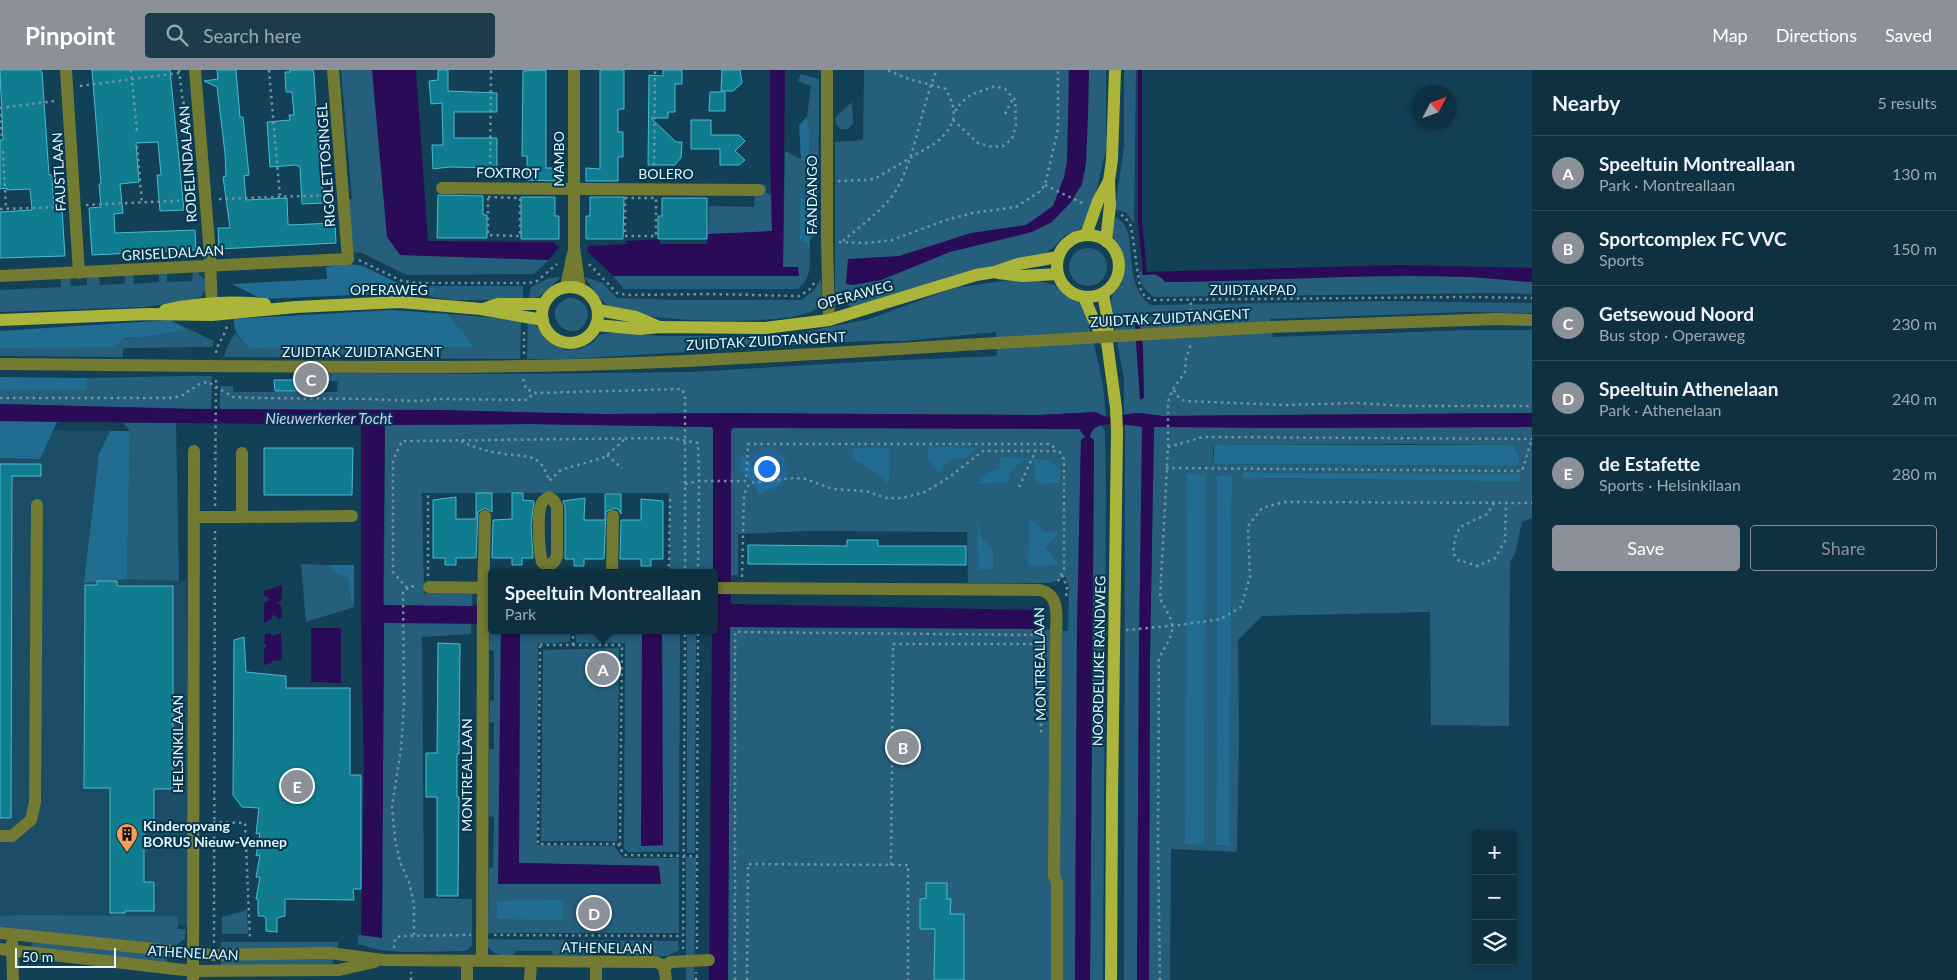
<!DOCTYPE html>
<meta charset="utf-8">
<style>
:root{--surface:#0e3040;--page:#1c3c4b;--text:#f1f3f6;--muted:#9ba9b1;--line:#2e4b59;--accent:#8c9099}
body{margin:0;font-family:Lato,sans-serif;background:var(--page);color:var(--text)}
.controls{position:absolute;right:15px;bottom:15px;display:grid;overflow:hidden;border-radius:5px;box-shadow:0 2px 8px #0003}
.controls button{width:45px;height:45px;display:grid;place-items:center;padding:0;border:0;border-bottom:1px solid var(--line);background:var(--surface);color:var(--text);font:25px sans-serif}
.compass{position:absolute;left:1412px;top:15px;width:45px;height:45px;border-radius:50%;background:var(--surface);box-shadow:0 2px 8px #0003;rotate:49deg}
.scale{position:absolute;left:15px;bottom:12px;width:101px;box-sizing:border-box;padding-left:5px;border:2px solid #e6f6ff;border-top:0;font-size:14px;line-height:18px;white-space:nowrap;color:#e6f6ff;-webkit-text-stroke:4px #04354b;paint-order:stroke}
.you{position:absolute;left:766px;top:398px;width:18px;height:18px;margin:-12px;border:4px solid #fff;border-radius:50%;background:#1a73e8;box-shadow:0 0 0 8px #1a73e833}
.badge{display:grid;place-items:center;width:32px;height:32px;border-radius:50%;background:var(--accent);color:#fff;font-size:16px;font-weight:700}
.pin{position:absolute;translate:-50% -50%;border:2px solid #fff;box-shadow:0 1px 5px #0006}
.popup{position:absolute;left:488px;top:499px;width:230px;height:65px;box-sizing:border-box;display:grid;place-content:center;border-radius:5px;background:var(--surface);filter:drop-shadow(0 1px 4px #0005);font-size:16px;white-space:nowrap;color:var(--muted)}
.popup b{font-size:19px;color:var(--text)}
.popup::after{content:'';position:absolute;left:50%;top:100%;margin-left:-10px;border:10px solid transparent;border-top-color:var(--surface)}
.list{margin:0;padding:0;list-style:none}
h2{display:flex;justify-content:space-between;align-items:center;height:65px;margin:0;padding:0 20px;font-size:21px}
h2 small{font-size:16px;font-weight:400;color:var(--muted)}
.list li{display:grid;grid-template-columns:32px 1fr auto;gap:15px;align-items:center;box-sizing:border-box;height:75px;padding:0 20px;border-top:1px solid var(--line)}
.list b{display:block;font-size:19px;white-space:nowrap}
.list p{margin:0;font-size:16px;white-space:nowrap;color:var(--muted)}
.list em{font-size:16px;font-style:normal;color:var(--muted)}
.actions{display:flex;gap:10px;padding:15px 20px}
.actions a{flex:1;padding:11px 0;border:1px solid var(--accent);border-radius:5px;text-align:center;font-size:18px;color:var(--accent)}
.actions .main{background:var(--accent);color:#fff}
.icon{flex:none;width:28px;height:28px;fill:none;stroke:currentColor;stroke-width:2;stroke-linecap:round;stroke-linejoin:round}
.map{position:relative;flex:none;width:1532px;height:910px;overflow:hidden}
header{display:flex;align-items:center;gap:30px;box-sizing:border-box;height:70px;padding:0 25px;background:var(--accent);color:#fff}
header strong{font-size:24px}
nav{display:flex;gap:28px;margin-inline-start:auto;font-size:18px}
.search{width:350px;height:45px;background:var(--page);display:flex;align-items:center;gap:12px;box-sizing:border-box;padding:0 18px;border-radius:5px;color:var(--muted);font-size:19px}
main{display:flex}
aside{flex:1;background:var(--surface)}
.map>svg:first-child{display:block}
.built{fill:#1b4d67}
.green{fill:#255f7c;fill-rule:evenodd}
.forest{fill:#216c91}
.water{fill:#2a0b57}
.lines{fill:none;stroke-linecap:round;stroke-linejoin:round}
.stream{stroke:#2a0b57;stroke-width:4}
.building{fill:#107c90;stroke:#4cbad1}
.path{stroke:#7292a2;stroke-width:2.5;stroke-dasharray:2.5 4;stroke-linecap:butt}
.minor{stroke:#737a32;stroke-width:12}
.major{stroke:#aab539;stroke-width:12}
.minor-bridge{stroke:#737a32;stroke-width:12}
.labels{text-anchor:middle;stroke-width:4;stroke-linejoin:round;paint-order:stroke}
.street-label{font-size:14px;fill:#e6f6ff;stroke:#04354b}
.poi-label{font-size:14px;font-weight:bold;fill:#e6f6ff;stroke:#04354b;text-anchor:start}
.water-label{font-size:15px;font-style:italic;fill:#d5caff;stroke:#04354b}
</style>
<header>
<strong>Pinpoint</strong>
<div class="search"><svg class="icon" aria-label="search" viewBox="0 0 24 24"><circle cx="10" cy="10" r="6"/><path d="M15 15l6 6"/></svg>Search here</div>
<nav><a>Map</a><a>Directions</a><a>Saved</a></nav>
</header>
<main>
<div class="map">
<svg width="1532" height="910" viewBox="0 0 1532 910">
<rect width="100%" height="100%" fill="#124056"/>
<!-- built -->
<path class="built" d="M0,360L130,361L127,508L186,511L190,855L0,857Z"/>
<!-- green -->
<g class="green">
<path d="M341,0H372L400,185L549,190L534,204L407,205L362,183L351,182L348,129H352Z"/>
<path d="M864,0H1106V80L1089,151L1080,159L1065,165L1054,177L1041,186L852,237L839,231L835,225V72L863,70Z"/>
<path d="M1124,0H1136L1134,154L1127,143L1115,139L1124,76Z"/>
<path d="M801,4L819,9L818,163L810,169L808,135L800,170L810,176C809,193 813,208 798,219H624L613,206L799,205L783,197L785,81L809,93L810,59L807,47L811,16L798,11Z"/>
<path d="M852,32L853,54L848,59H840L836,54L835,48Z"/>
<path d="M762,114L766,115V123L771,125L772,162L708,164L709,136L754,137L755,126L761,127Z"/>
<path d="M1113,147C1143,153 1118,214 1151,235L1384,231L1532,233V243L1467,242L1270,249L1273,267L1468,260H1532V343L1162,346L1136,343L1124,346V309L1111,239L1112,225L1122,213L1125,199L1122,184L1114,170L1112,160Z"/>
<circle cx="1088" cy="197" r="19"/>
<path d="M193,201H196L205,210V219L202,226L190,231L144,237L0,242V220L61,217V208L70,207L71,216L87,215V206H99L100,215L125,214V205L133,204L134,214L159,212V203H167V212L192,211Z"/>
<path d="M1139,202H1142L1143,205C1152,204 1159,204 1165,212C1267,211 1369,203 1471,207C1491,208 1512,211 1532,212V224L1493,223L1154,227C1144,220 1141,215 1139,202Z"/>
<path d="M561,207L540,226L529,230L531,217L549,208Z"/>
<path d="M584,207L603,213L617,228L679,230H802L816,218L820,209C823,217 824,231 817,238C796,258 639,252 612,238C601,233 592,217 584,207Z"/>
<path d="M1009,210L1039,211L1054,215L1080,233L1086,244L1095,278L1103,315L1106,346H1103L1096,342L1039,345H882L735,343L603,344L220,339V316H233V322H337L338,311H324V303L520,304L690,302L880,291L997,286L996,262L904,271H867L570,289H527L528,251L539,258L553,273L565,280L580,279L594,272L599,265L615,262L660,266H785L869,249L954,218Z"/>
<path d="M404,216H523V230H452L421,225L435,223V218Z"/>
<path d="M569,228C581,228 592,238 586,251C573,280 534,240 569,228Z"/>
<path d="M448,244L521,250L520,289L224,287L227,277L235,263L250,278L474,276Z"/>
<path d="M170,250L214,271L212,277L123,278V287L0,286V277L138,268L184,260Z"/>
<path d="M185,306H212L211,339L0,334V320H85L87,308Z"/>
<path d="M123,353H176L179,511L127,509L130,361Z"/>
<path d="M529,354L711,357L1080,359L1085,367L1081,370L1077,561L1075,910H728L730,557L1038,559L1068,561L1069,519L1066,507L1050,513H968L967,462L811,461L738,464V505L714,507V503H670L669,423H422L424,523L472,524L471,564L422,567L424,828L472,829V875L468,880L464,881C430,881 391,886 358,874V865L382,867L385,355Z"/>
<path d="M1101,355L1105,361L1106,414L1103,910H1090L1094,370L1090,367L1093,359Z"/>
<path d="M1125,355L1143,357L1139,579L1137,910H1124Z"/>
<path d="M1154,356L1288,358L1532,357V448L1522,452L1515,484L1510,492L1509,656L1431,655L1430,542L1262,546L1238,570L1239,668L1237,782L1171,779L1170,910H1149L1150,586ZM1407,374L1514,375L1520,390L1517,396L1214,394L1213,380L1214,375ZM1243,402L1519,404H1520L1481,411L1243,408ZM1232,405L1230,775L1229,776L1216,775L1217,407Z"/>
<path d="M301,494L329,495L334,504L348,508L350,527L354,537L306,552Z"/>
<path d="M490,554H492V560H501L499,813L659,796L519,793L520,560H570V572L538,574L537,775L614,776L623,788H679V863H488L489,798L493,797L494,747L489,746V679H494V653L489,652L490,631L494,630V581L489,580Z"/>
<path d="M576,560H642V776L663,775L662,560H680L679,782H629L624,779L625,573H576Z"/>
<path d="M687,560H696L695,783H687Z"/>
<path d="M619,578L617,771H541L543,580Z"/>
<path d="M686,787H696L694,910H686Z"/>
<path d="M247,840L248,864H222V847Z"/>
<path d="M19,845L177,846L178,859H186L185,869L176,875L0,859V846Z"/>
<path d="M488,869L678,871L679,880L668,886L628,885L627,881H591L590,885H553L552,881H515L514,885C503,886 495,886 488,877Z"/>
<path d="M31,872L168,884L166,894L32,878Z"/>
<path d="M221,872H338V879L221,880Z"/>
<path d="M221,888H333V894L221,896Z"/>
</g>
<!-- forest -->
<g class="forest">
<path d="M807,47L810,59L809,93L801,90L799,55Z"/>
<path d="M800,125L808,135L810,176L800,170Z"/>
<path d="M351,194L363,196L404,216L435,218V223L421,225L399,223L262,229L232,214L327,209L326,197Z"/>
<path d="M392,240L448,244L475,277L250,278C241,269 233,263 234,249Z"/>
<path d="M170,250L185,260L138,268H125L114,277L0,278V261Z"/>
<path d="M0,307L87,308L86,320H0Z"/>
<path d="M0,351L57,352L40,389L0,388Z"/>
<path d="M110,361H130L127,509L84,513L99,384Z"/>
<path d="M1214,375H1514L1520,390L1517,396L1214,394Z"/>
<path d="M928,376L976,378L966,388L951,389L939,402L928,389Z"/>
<path d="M853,378H890L889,414L864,394L852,390Z"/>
<path d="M741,384L753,397L769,398L782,413L757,425V416L740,400Z"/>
<path d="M1000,387L1049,390L1061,401L1059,413L1035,414L1034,392L1024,390L1011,400L1008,412L976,414L989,401L999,400Z"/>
<path d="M1243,402L1520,404V411H1481L1243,408Z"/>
<path d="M1187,404L1205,405L1204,775L1185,774Z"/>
<path d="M1232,405L1230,776L1216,775L1217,406Z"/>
<path d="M977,442L980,466L993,480V499L978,500Z"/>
<path d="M1030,448L1046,463L1061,461L1045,477L1060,495L1028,496Z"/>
<path d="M329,495H354V537L350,527L348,508L334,504Z"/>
<path d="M563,830V850L497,849V831Z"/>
</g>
<!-- water -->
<g class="water">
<path d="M372,0H416L428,171L553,172L559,177L549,190L400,185L387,167Z"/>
<path d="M770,0H785L783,197H798L799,206H613L587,181L588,176L626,174V171L660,169V174H707L708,164L772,161L770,81Z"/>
<path d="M1069,0H1089L1088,46L1086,93L1082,114L1071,132L1052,152L1032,162L950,182L881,210L853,215L846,214L848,189L899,186L971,163L1026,155L1053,136L1064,107L1067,91Z"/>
<path d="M1398,195L1532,198V212C1512,211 1491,208 1471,207C1369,203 1267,211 1165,212C1159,203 1152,204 1143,205L1142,202Z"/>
<path d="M1134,242L1138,245L1143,275L1144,328L1140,330Z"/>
<path d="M0,334L187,339L443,340L603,344L735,343L1039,345L1096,342C1110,352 1123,343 1138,343C1146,343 1154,345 1162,346L1532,343V357L1288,358L1154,357L1150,586L1149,910H1137L1139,579L1142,357C1129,355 1091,348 1090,367L1094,370L1090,910H1075L1077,561L1081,370L1085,367L1079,359L733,358L731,361V534L1037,540L1038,559L730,557L728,910H709L712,560H714V503H713V359L711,357L529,354L385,355L383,535L471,536L492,535V554L384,553L382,868L361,865L364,702L361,551V355L0,351Z"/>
<path d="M282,515V530L277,533L281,535L282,548L278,549L274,544L271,549L264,553V533L269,530L268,527L264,526V521Z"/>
<path d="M311,558H341V613L311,612Z"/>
<path d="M501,560H520L519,793L659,796L661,814H498Z"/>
<path d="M642,560H662L663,775L641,776Z"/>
<path d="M270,563L273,566L281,563L282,589L277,591L273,590L271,593L264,595V580L267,575L264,573L265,564Z"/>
</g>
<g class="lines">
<!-- stream -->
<path class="stream" d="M1140,0V151L1145,202"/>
</g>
<!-- building -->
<g class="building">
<path d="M0,0H40L42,2L49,105H52L54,139H62L65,186L0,188V142L32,140L30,119L7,120V118L0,119V70H3Z"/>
<path d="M92,0H170L184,140L160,141L157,105H161L158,72L136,73L139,112L120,114L123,143L114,144L115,163L195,160L196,180L92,185L89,138L101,137L99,114H101Z"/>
<path d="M217,0H236L240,47H243L249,105L244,106L246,130L287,128L288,155L335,153L336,173L219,179L218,158H230L223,107L226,106L225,83L217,17L204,11L218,9Z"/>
<path d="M290,0H313L314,4L316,37L320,39L317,42L320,87L327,90L320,94L324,133L302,134L300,97L296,95L270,97L267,52L290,50L289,45H294L292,22H286L285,2H290Z"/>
<path d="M438,0H448V21L497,23V42H454V68H497V98L449,97L433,99L432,75H443L442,33L431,34L429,11L438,10Z"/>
<path d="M546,0V98H559V111L527,110V86H522L523,1Z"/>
<path d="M600,0H624V39H618V62H623V87H618V111H586V98L600,99Z"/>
<path d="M663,0H682V14H675V42H668V48H651L676,72H682L681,88L675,95H648L649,5L663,6Z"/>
<path d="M722,0H740L742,13L733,21H721Z"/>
<path d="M710,22H725V41H709Z"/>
<path d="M691,50H711V65H739L745,71L735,81L745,90L739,95H720V79H691Z"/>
<path d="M438,125L483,126V145H487V168H437Z"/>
<path d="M521,127H555V146H559V169H521Z"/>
<path d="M590,127H624L623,169H586V146H590Z"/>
<path d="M662,128H707V169H658V146H662Z"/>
<path d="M274,310H298V321H275Z"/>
<path d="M264,378H353L352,425H264Z"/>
<path d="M0,394H41V406H12L11,748H0Z"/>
<path d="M476,423H492V442L485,438L478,442L476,488H456V495H445V488H433V430L456,427V449H476Z"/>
<path d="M512,423H523V430L534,431L531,455L533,488H522V495H512V488H492L493,450L512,449Z"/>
<path d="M605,424H621V444L618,439L614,438L606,442L604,489H584V496H574V489H565V437L563,431L585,428L584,450H605Z"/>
<path d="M641,429L663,431V489H651V496H641V489H620L621,450H641Z"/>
<path d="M847,470H878V476H966V495L748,494V475L847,476Z"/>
<path d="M97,511H117V516H173V719H154V754H144V812H154V841H125V843H110V718H84L85,515H97Z"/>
<path d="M244,567L246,602L286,606V618H350V705H361V819H353L354,830L285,829V846L277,848V862L266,861V848L263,846H258V829H256L260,807H256L260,785L256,786L260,763L256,764L259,738L242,737L233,725L234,570Z"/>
<path d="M438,573L460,574L459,684H457V727H459L458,826H437V727H426V683H437Z"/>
<path d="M926,813H947V829H951L950,844H964V910H934L935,859H920V829L926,828Z"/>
</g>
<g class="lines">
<!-- path -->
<g class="path">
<path d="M131,0L137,61"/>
<path d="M179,0L183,33L187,32"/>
<path d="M269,0L280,127"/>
<path d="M80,16L179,3"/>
<path d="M0,38L55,31"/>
<path d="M0,44L2,68"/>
<path d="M1005,44L1013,28"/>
<path d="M953,50L978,73L993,77L1003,76L1012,69L1016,55L1015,30L1005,19L995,16L970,25L957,37L956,41"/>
<path d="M137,76L142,133"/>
<path d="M3,81L6,139"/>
<path d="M490,107L491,0"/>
<path d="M654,108L655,0"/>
<path d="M838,111L869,110L878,107L937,72C957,53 958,43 946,19L909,9L887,0"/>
<path d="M1045,115L1084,134"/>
<path d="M488,127L520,128V166L488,165Z"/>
<rect x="625" y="128" width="31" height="38"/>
<path d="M219,129L331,125"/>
<path d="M86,135L193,130"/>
<path d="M0,139L63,137"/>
<path d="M1121,145L1125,147L1131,156L1140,218L1145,227L1154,230L1464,227L1532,228"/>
<path d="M843,171C858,158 876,145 889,130C914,101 920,37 937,0"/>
<path d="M839,172L868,173L892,170L949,149L973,143L1016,137L1039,122L1045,115L1058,59V0"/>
<path d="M359,190L402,211L420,213H528L537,211L557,194"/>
<path d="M589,194L617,223L627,225L710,224L799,226L809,220L815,212"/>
<path d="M1190,248L1191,230"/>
<path d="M216,283C217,273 225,266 227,256"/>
<path d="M524,284V259"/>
<path d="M523,309L526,319L536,323L682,319L685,326V503"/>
<path d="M1174,320L1179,328L1185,331L1287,335L1357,333L1406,336H1532"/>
<path d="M0,328H173L183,325L201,313L208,312L233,327L251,328L368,329L418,331L440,329L525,330L529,329L533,322"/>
<path d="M461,371C473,377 485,381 499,383C523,388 541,380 549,411L561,400L605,387L624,370"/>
<path d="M1168,377L1203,367L1532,369"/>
<path d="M607,385L622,398"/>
<path d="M1166,398L1522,401L1532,369"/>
<path d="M1019,417L1036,380"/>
<path d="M1494,433L1487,444L1460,457L1455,468L1453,483L1458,490L1478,496L1495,488L1505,471L1506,433"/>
<path d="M215,436L216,309"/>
<path d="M669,503L670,425"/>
<path d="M698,503L699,411H746L748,374H1050L1057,380"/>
<path d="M1062,505L1067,517L1066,528"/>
<path d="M428,506V425"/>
<path d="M742,507L744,424L750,413L794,408L806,409L832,419L866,421L886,428H902L925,422L951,406L983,381H1059L1064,389V499L1056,515"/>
<path d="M407,518L393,502V390L402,371L671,368L698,373L699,411L685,414"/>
<path d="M1126,560L1179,555L1221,549L1241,537L1250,507L1248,456L1262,438L1284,432L1532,433"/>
<path d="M540,575H622L620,774H538Z"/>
<path d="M573,575V560"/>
<path d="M213,752L245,753L250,867"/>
<path d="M618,774L624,785L697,786L698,560"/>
<path d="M891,795L893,574H1041V666"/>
<path d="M414,865V834L409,812L400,792L395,769L392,736L401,679L404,635L403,522L411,516L417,517"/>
<path d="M494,865L683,866"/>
<path d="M214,873L215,459"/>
<path d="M394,878L395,868L401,866L471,865"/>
<path d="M683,879L685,560"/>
<path d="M697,879V786"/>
<path d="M411,910V902"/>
<path d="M696,910V902"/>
<path d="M735,910V562L1045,565"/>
<path d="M747,910L748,794L908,795V910"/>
<path d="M1160,910L1158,772L1159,588C1175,559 1178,559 1160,529L1168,377V336L1169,328L1173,319L1185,302L1186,289L1191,274"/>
</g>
<!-- minor -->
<g class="minor">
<path d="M66,0L79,203"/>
<path d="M195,0L210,185L212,244"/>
<path d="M574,0V178L580,219"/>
<path d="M827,0V172L829,250"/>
<path d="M442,118L759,120"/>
<path d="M0,206L348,189L333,0"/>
<path d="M566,217L573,183"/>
<path d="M1271,257L1497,249L1532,250"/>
<path d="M0,294C174,295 348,299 521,296C680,294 839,282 997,273"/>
<path d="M242,383V447L352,446"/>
<path d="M194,447H242"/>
<path d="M548,503V496L554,492L557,486V437L554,431L549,427C545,429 542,431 541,435C537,446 539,481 542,492L548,496"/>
<path d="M612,503L613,446"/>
<path d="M429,517L492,518"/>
<path d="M714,518L1040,520C1061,525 1056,548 1056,565L1054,806L1057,813V910"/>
<path d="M0,766H12L31,750L35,732L37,435"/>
<path d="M0,863L213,885L329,883L384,890L656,892L664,896L666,910"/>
<path d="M12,873L13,910"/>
<path d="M0,879L193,901L339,900L374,892"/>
<path d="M482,891L483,532L485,446"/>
<path d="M664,896L671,892L709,890"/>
<path d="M193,910L194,381"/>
<path d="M467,910V891"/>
<path d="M530,910L531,892"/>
<path d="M596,910V892"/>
</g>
<!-- major -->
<g class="major">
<circle cx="1088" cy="196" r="31"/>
<path d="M1086,165L1098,131L1109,111"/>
<path d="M1106,171L1110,135L1109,111L1112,89L1115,0"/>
<path d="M998,203L1023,206L1057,204"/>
<circle cx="570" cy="245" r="28"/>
<path d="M1103,224L1108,251L1107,272L1116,338L1117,362L1112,726L1111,910"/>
<path d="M1084,227L1095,253L1107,272"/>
<path d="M486,238L498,234H544"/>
<path d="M165,240C197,233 232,231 265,234"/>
<path d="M598,240L636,247L657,256"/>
<path d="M0,250L148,244L212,245L296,237L400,232L481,239L543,250"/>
<path d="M596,255L640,259L660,257L765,258L829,250L976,205L995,202L1018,194L1058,187"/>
</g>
<!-- minor-bridge -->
<path class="minor-bridge" d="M997,273L1271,257"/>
</g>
<!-- icons -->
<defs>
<g id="building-pin" transform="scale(1.125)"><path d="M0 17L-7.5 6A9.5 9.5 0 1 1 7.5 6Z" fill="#fd9c57" stroke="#04354b"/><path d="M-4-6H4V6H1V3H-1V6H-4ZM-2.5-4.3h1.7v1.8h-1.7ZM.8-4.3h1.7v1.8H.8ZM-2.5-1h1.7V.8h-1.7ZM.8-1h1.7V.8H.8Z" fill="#111"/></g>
</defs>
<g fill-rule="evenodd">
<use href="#building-pin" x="127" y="764"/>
</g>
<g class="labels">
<!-- street labels -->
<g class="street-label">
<text transform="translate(559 89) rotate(-90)" y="5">MAMBO</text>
<text transform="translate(188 94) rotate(-94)" y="5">RODELINDALAAN</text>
<text transform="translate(326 95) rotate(-94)" y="5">RIGOLETTOSINGEL</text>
<text transform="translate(59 102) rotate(-93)" y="5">FAUSTLAAN</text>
<text transform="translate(508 103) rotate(1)" y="5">FOXTROT</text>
<text x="666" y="109">BOLERO</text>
<text transform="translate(812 125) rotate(-90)" y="5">FANDANGO</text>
<text transform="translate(173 183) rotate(-3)" y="5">GRISELDALAAN</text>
<text x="389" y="225">OPERAWEG</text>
<text x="1253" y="225">ZUIDTAKPAD</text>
<text transform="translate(855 225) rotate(-15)" y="5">OPERAWEG</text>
<text transform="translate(1170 248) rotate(-3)" y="5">ZUIDTAK ZUIDTANGENT</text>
<text transform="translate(766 271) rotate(-3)" y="5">ZUIDTAK ZUIDTANGENT</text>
<text x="362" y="287">ZUIDTAK ZUIDTANGENT</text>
<text transform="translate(1099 591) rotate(-89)" y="5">NOORDELIJKE RANDWEG</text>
<text transform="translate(1040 594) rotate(-91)" y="5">MONTREALLAAN</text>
<text transform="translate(178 674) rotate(-90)" y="5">HELSINKILAAN</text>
<text transform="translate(467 705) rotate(-90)" y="5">MONTREALLAAN</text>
<text transform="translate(607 878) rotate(1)" y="5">ATHENELAAN</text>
<text transform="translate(193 883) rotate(3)" y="5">ATHENELAAN</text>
</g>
<!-- poi labels -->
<g class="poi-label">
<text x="143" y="761">Kinderopvang<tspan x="143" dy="16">BORUS Nieuw-Vennep</tspan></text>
</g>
<!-- water labels -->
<g class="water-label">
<text x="329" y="354">Nieuwerkerker Tocht</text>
</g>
</g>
</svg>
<div class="controls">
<button>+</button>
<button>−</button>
<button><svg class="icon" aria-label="layers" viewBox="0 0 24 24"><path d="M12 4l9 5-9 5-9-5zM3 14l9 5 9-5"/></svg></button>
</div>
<svg class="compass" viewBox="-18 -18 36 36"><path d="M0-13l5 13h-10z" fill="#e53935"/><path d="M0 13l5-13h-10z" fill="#9ba9b1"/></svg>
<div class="scale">50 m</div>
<div class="you"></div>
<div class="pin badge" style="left:603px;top:599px">A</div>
<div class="popup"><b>Speeltuin Montreallaan</b>Park</div>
<div class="pin badge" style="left:903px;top:677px">B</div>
<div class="pin badge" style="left:311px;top:309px">C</div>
<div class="pin badge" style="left:594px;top:843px">D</div>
<div class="pin badge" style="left:297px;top:716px">E</div>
</div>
<aside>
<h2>Nearby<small>5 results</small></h2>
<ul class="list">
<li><span class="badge">A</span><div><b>Speeltuin Montreallaan</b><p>Park · Montreallaan</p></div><em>130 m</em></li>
<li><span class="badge">B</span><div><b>Sportcomplex FC VVC</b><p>Sports</p></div><em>150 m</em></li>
<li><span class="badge">C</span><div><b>Getsewoud Noord</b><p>Bus stop · Operaweg</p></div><em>230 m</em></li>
<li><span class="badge">D</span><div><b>Speeltuin Athenelaan</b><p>Park · Athenelaan</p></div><em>240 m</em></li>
<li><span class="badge">E</span><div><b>de Estafette</b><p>Sports · Helsinkilaan</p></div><em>280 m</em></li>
</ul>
<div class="actions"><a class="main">Save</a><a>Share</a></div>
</aside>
</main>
